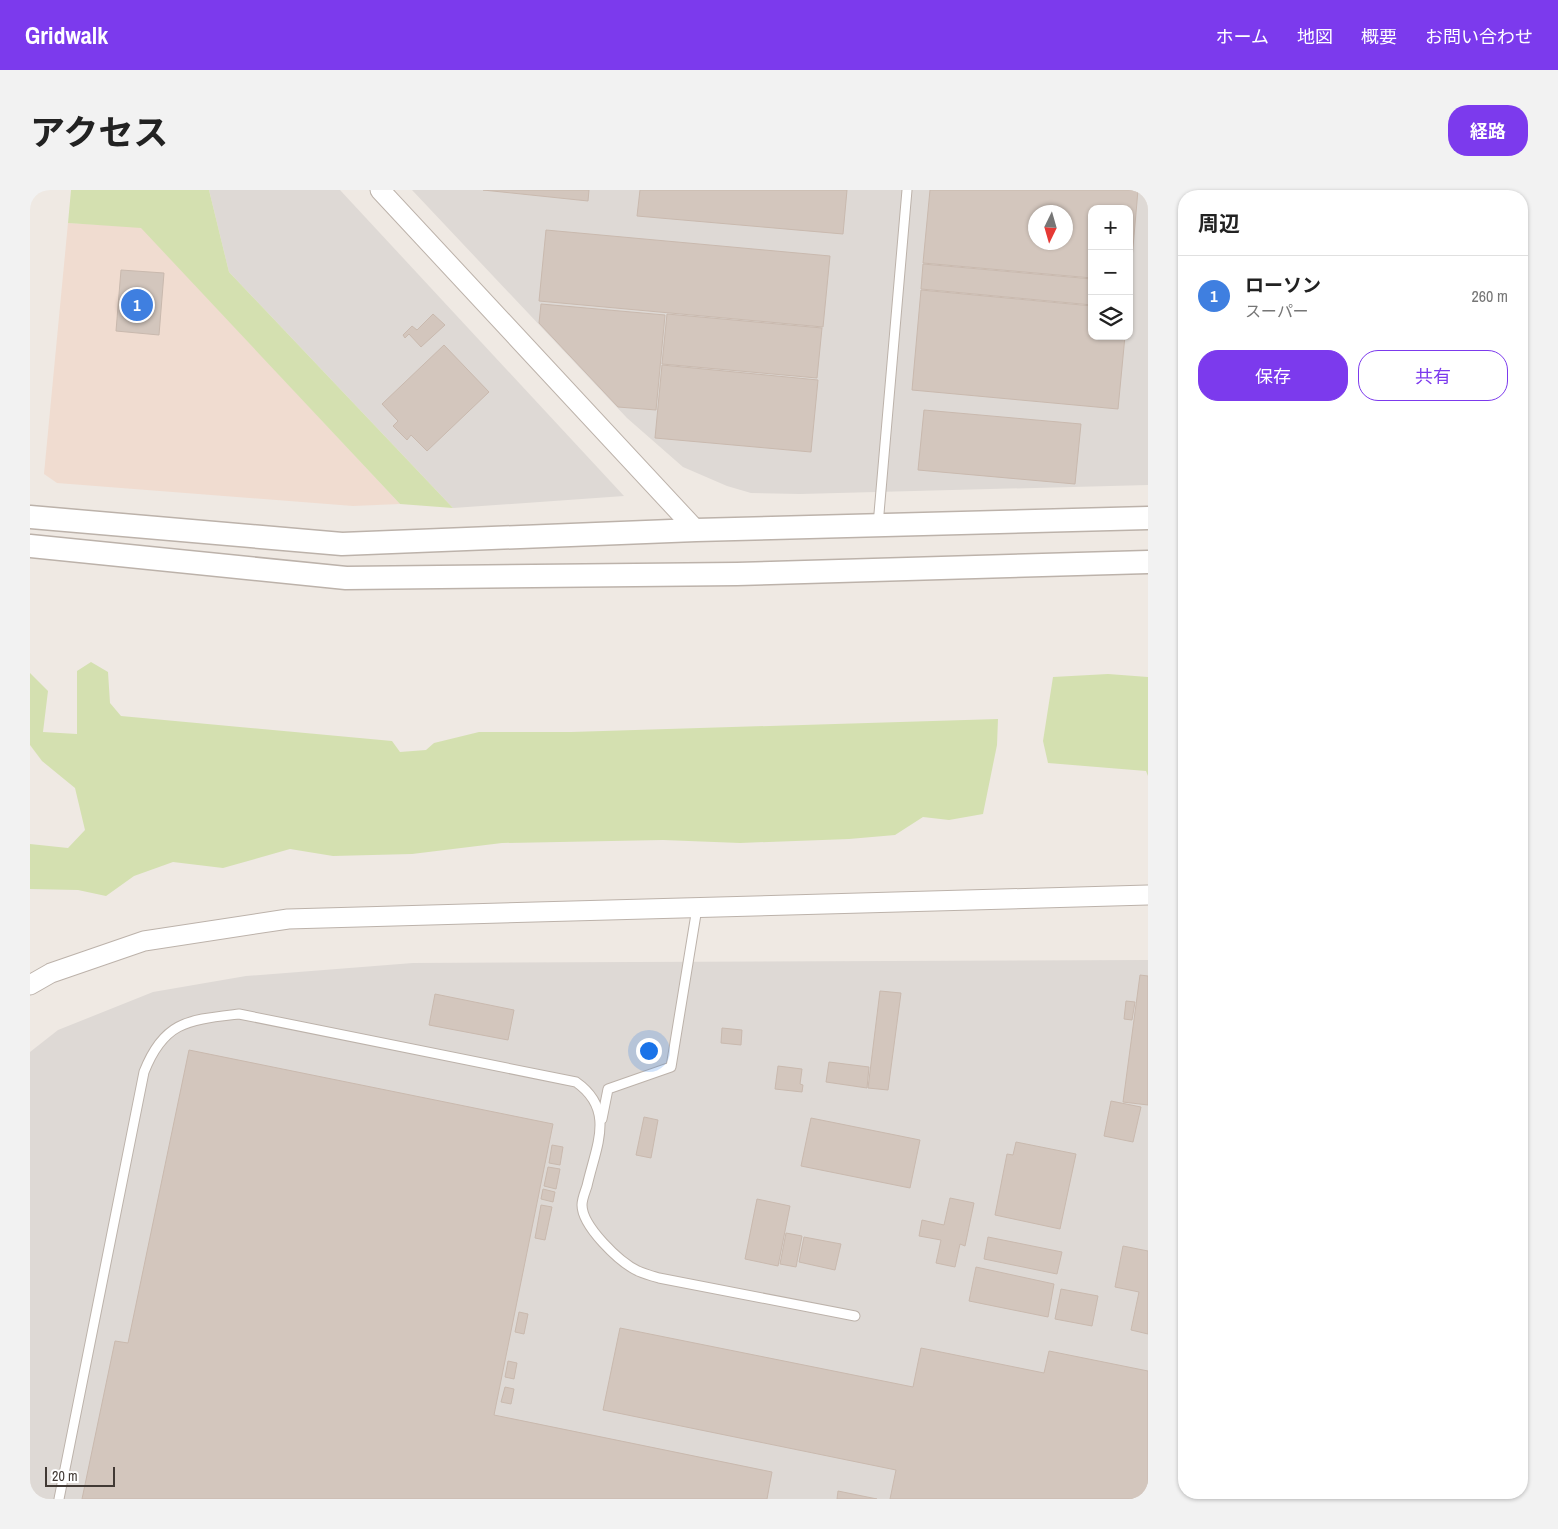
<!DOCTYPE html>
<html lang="ja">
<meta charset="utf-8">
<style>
:root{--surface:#fff;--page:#f2f2f2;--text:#222;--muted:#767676;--line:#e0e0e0;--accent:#7c3aed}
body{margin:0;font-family:"Archivo Narrow","Noto Sans JP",sans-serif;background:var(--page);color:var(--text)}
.controls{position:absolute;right:15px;top:15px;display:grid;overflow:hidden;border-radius:10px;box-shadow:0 1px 4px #0004}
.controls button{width:45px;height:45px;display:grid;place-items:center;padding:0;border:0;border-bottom:1px solid var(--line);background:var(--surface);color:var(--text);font:25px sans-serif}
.compass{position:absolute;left:998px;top:15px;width:45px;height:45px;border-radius:50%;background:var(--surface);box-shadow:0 1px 4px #0004;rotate:185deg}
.scale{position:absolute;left:15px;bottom:12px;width:70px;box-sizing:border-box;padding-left:5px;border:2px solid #413934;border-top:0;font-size:14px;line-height:18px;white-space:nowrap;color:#413934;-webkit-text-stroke:4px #fff;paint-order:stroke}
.you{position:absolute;left:618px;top:860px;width:18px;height:18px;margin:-12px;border:4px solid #fff;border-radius:50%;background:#1a73e8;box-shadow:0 0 0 8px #1a73e833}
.badge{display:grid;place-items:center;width:32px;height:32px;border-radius:50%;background:var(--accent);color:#fff;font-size:16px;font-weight:700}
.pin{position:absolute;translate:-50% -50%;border:2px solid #fff;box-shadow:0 1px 5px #0006}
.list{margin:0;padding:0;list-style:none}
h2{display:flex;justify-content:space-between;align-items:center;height:65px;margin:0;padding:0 20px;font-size:21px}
h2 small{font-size:16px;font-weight:400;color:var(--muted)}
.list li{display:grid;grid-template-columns:32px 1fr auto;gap:15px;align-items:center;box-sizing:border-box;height:80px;padding:0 20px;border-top:1px solid var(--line)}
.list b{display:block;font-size:19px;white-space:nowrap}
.list p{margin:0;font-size:16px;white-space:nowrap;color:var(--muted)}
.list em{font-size:16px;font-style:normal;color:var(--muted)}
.actions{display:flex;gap:10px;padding:15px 20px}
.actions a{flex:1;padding:11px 0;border:1px solid var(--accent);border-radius:20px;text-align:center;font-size:18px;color:var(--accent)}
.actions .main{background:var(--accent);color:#fff}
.icon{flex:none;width:28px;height:28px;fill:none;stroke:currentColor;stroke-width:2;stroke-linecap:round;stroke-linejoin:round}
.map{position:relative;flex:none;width:1118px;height:1309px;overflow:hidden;border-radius:20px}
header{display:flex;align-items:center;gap:30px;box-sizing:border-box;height:70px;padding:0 25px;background:var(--accent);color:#fff}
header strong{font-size:24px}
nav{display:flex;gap:28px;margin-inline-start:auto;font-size:18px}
.intro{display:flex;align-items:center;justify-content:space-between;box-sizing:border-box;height:120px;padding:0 30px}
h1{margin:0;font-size:35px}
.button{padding:12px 22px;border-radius:20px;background:var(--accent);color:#fff;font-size:18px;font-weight:700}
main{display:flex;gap:30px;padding:0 30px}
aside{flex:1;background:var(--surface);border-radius:20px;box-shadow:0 1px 4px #0004}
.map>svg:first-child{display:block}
.commercial{fill:#f0dcd0}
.industrial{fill:#ded9d5;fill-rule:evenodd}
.green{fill:#d4e0b0}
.building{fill:#d3c6bd;stroke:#c9b9ae;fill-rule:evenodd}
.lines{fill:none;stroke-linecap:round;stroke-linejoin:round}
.service-casing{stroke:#bcb2aa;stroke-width:11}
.minor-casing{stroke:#bcb2aa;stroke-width:21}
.tertiary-casing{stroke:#bcb2aa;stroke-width:25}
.service{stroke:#fff;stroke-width:9}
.minor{stroke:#fff;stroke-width:19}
.tertiary{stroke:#fff;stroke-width:22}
</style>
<header>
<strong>Gridwalk</strong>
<nav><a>ホーム</a><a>地図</a><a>概要</a><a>お問い合わせ</a></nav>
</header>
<div class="intro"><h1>アクセス</h1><a class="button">経路</a></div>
<main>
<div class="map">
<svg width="1118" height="1309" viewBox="0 0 1118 1309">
<rect width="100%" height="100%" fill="#efe9e3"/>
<!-- commercial -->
<path class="commercial" d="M38,33L111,37L370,314L323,316L27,293L14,284Z"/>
<!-- industrial -->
<g class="industrial">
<path d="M179,0H310L594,306L423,318L199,82Z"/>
<path d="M382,0H1118V295L770,304L721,303L697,296L653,277L597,228ZM1062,19H1099V146H1062ZM1006,22H1036V52H1006Z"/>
<path d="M1118,770V1309H0V862L28,840L123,802L216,786L383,773Z"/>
</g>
<!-- green -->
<g class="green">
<path d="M41,0H179L199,82L423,318L370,314L111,38L38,33Z"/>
<path d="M61,472L78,482L80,513L91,526L362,551L370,562L396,560L404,553L449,542H541L968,529L967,555L953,624L919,630L893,627L865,645L819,649L710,653L633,650L472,653L382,664L303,666L260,659L193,678L143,672L104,686L76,706L48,700L0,699V654L38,658L55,640L45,598L12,571L0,555V483L18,501L13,542L47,544V481Z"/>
<path d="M1078,484L1118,487V586L1116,581L1018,573L1013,551L1023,487Z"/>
</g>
<!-- building -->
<g class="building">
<path d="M453,0H559L558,11Z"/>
<path d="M610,0H817L813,44L607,26Z"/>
<path d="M900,0H1108L1100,92L1099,19H1062V88L893,73ZM1006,22H1036V52H1006Z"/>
<path d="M516,40L800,66L793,137L509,111Z"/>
<path d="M893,74L1062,89V115L891,99Z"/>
<path d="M91,80L134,83L129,145L86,141Z"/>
<path d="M891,100L1062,116V146H1095L1088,219L882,200Z"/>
<path d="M511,114L635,125L626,220L588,217L509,133Z"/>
<path d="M403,124L415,135L391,157L379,144L375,148L373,145L382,136L387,140Z"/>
<path d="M637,124L792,138L787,188L632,174Z"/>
<path d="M414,155L459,202L397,261L381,245L377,250L363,236L368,231L352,214Z"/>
<path d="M632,175L788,190L781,262L625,248Z"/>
<path d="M894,220L1051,234L1045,294L888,280Z"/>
<path d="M1110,785L1118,786V915L1093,912Z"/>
<path d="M850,801L871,803L858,900L838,898Z"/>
<path d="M405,804L484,820L478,850L399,835Z"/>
<path d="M1096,811L1105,812L1102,830L1094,829Z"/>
<path d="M692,838L712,840L711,855L691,853Z"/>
<path d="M159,860L523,934L464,1225L742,1282L737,1309H52L85,1151L98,1153Z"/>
<path d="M799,872L839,877L837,898L796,892Z"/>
<path d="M748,876L772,879L770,894L773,895L772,902L745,899Z"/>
<path d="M1081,911L1111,917L1103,952L1074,946Z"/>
<path d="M614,927L628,930L621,968L606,965Z"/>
<path d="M781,928L890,950L880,998L771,976Z"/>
<path d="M986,952L1046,964L1030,1039L965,1025L977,964L983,965Z"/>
<path d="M522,955L533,957L530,975L519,973Z"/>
<path d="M518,977L530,979L526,999L514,996Z"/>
<path d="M513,999L525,1002L523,1012L511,1009Z"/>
<path d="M920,1008L944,1013L935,1056L930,1054L925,1077L906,1073L911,1050L889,1046L892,1030L914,1035Z"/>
<path d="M727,1009L760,1016L748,1076L715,1069Z"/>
<path d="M511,1015L522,1017L515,1050L505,1048Z"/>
<path d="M756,1043L772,1046L766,1077L750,1074Z"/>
<path d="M774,1047L811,1054L805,1080L769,1072Z"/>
<path d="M958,1047L1032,1062L1027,1084L954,1069Z"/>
<path d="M1093,1056L1118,1061V1144L1101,1140L1109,1102L1085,1097Z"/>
<path d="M946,1077L1024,1094L1018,1127L939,1111Z"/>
<path d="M1031,1099L1068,1106L1062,1136L1025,1129Z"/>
<path d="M489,1122L498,1124L494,1144L485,1142Z"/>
<path d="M590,1138L883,1197L891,1158L1014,1183L1019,1161L1118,1181V1309H860L866,1280L573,1220Z"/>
<path d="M478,1171L487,1173L484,1189L475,1187Z"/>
<path d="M475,1197L484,1199L481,1214L471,1212Z"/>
<path d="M808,1301L847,1309H807Z"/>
</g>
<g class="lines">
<!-- service casing -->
<g class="service-casing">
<g id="service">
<path d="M848,335L877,0"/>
<path d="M572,929L578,899L641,877L667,718"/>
<path d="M29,1309L114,882C134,831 158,830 209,824L546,892C586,920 566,956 557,996C555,1002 552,1009 552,1015C552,1036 589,1072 608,1081C615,1084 622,1086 629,1088L825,1126"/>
</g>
</g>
<!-- minor casing -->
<g class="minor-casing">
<g id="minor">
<path d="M350,0L666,340"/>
<path d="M0,795L21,783L114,751L258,729L1118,705"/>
</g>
</g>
<!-- tertiary casing -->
<g class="tertiary-casing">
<g id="tertiary">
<path d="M0,327L312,354L666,340L1118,328"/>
<path d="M0,356L316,388L707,384L1118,372"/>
</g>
</g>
<!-- service -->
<use href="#service" class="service"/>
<!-- minor -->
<use href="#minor" class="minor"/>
<!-- tertiary -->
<use href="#tertiary" class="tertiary"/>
</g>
</svg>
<div class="controls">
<button>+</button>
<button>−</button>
<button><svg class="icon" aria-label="layers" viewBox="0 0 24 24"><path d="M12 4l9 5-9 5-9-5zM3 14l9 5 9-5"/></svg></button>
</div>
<svg class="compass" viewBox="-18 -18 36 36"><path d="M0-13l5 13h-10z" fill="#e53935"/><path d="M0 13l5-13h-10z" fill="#767676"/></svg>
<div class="scale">20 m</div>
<div class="you"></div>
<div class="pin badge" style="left:107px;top:115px;background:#3f7fe0">1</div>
</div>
<aside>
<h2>周辺<small></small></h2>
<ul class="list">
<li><span class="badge" style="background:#3f7fe0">1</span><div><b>ローソン</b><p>スーパー</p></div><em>260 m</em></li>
</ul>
<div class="actions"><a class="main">保存</a><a>共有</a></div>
</aside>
</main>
